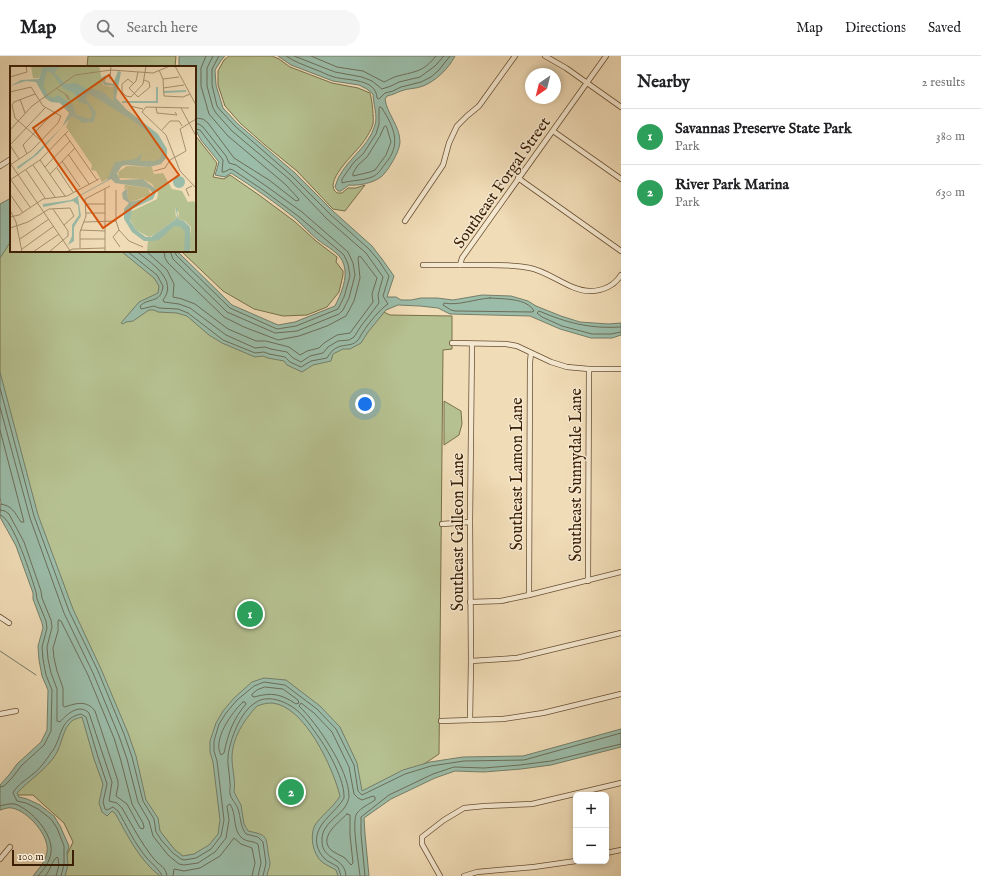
<!DOCTYPE html>
<meta charset="utf-8">
<style>
:root{--surface:#fff;--page:#f6f6f6;--text:#202124;--muted:#757577;--line:#e0e0e0;--accent:#111827}
body{margin:0;font-family:"IM FELL English",serif;background:var(--page);color:var(--text)}
.controls{position:absolute;right:12px;bottom:12px;display:grid;overflow:hidden;border-radius:6px;box-shadow:0 2px 6px #0003}
.controls button{width:36px;height:36px;display:grid;place-items:center;padding:0;border:0;border-bottom:1px solid var(--line);background:var(--surface);color:var(--text);font:20px sans-serif}
.compass{position:absolute;left:525px;top:12px;width:36px;height:36px;border-radius:50%;background:var(--surface);box-shadow:0 2px 6px #0003;rotate:215deg}
.scale{position:absolute;left:12px;bottom:10px;width:62px;box-sizing:border-box;padding-left:4px;border:2px solid #3c2006;border-top:0;font-size:11px;line-height:14px;white-space:nowrap;color:#3c2006;-webkit-text-stroke:3px #f5e8d0;paint-order:stroke}
.you{position:absolute;left:365px;top:348px;width:14px;height:14px;margin:-10px;border:3px solid #fff;border-radius:50%;background:#1a73e8;box-shadow:0 0 0 6px #1a73e833}
.badge{display:grid;place-items:center;width:26px;height:26px;border-radius:50%;background:var(--accent);color:#fff;font-size:13px;font-weight:700}
.pin{position:absolute;translate:-50% -50%;border:2px solid #fff;box-shadow:0 1px 4px #0006}
.list{margin:0;padding:0;list-style:none}
h2{display:flex;justify-content:space-between;align-items:center;height:52px;margin:0;padding:0 16px;font-size:17px}
h2 small{font-size:13px;font-weight:400;color:var(--muted)}
.list li{display:grid;grid-template-columns:26px 1fr auto;gap:12px;align-items:center;box-sizing:border-box;height:56px;padding:0 16px;border-top:1px solid var(--line)}
.list b{display:block;font-size:15px;white-space:nowrap}
.list p{margin:0;font-size:13px;white-space:nowrap;color:var(--muted)}
.list em{font-size:13px;font-style:normal;color:var(--muted)}
.icon{flex:none;width:22px;height:22px;fill:none;stroke:currentColor;stroke-width:2;stroke-linecap:round;stroke-linejoin:round}
.map{position:relative;flex:none;width:621px;height:820px;overflow:hidden}
header{display:flex;align-items:center;gap:24px;box-sizing:border-box;height:56px;padding:0 20px;background:var(--surface);border-bottom:1px solid var(--line)}
header strong{font-size:19px}
nav{display:flex;gap:22px;margin-inline-start:auto;font-size:14px}
.search{width:280px;height:36px;background:var(--page);display:flex;align-items:center;gap:10px;box-sizing:border-box;padding:0 14px;border-radius:22px;color:var(--muted);font-size:15px}
main{display:flex}
aside{flex:1;background:var(--surface)}
.map>svg:first-child{display:block}
.green{fill:#b6c191;stroke:#79704c}
.water{fill:#9bbca9;stroke:#757e68}
.lines{fill:none;stroke-linecap:round;stroke-linejoin:round}
.shore{stroke:#6c6e58;stroke-width:1}
.stream{stroke:#757e68;stroke-width:1}
.street-casing{stroke:#694f32;stroke-width:6}
.street{stroke:#f5e8d0;stroke-width:4.5}
.labels{text-anchor:middle;stroke-width:3;stroke-linejoin:round;paint-order:stroke}
.street-label{font-size:16px;fill:#3c2006;stroke:#f5e8d0}
.inset-river{fill:none;stroke:#9bbca9;stroke-width:2}
.inset-road{fill:none;stroke:#a89170;stroke-width:1}
.view{fill:#d7530b;fill-opacity:0.15;stroke:#d7530b;stroke-width:2}
.inset-edge{fill:none;stroke:#3c2006;stroke-width:2}
</style>
<header>
<strong>Map</strong>
<div class="search"><svg class="icon" aria-label="search" viewBox="0 0 24 24"><circle cx="10" cy="10" r="6"/><path d="M15 15l6 6"/></svg>Search here</div>
<nav><a>Map</a><a>Directions</a><a>Saved</a></nav>
</header>
<main>
<div class="map">
<svg width="621" height="820" viewBox="0 0 621 820">
<rect width="100%" height="100%" fill="#f0dcb7"/>
<filter id="stains"><feTurbulence type="fractalNoise" baseFrequency=".005" numOctaves="4"/><feColorMatrix values="0 0 0 0 .2 0 0 0 0 .09 0 0 0 0 .02 0 0 0 .5 -.17"/></filter>
<radialGradient id="worn" r=".72"><stop offset=".6" stop-color="#630" stop-opacity="0"/><stop offset="1" stop-color="#630" stop-opacity=".3"/></radialGradient>
<!-- green -->
<g class="green">
<path d="M88,0H176L175,11H87Z"/>
<path d="M229,0H272L279,3L290,11L332,27L358,32L370,37C372,43 374,63 373,68C371,75 365,84 361,89C354,98 322,127 337,137H342L348,132H356L365,129L345,155L333,153L297,115L265,89L240,67L225,50L218,29V15L224,4Z"/>
<path d="M195,79L217,107L213,121L224,123L230,119L259,139L294,165L316,185L337,201L336,206L343,215V219L339,236L327,251L307,259L283,260L254,253L223,235L181,195H195Z"/>
<path d="M11,169V195H143L284,294L371,250L390,259L452,260V293L443,294L439,698L346,760L353,820H57L73,786L64,767L33,739H11L60,668L81,655L0,375V178Z"/>
<path d="M444,345L461,355L462,368L459,379L444,389Z"/>
</g>
<!-- water -->
<g class="water">
<path d="M179,0H225L222,3L215,14L216,29L223,52L238,68L295,117L334,156L372,190L382,203L394,220L387,241H396L401,244H411L421,242H437L453,244L482,239L511,240L528,245L536,250L561,260L580,266L608,268L621,267V279L612,282H591L560,273L530,260L450,258L438,252L420,250L398,249L386,254L368,276L361,287L350,293H343L333,298L331,305L313,309L302,316L287,309L284,305L268,302L263,300L255,301L222,287L209,279L187,260L177,257L158,256L154,254H149L133,265L126,266L123,268L121,267L139,246L158,237L159,230L154,222L121,195H177L232,249L278,269L295,266L335,250C341,238 348,222 344,209C341,197 327,191 318,184C310,177 303,170 296,163C275,146 253,131 231,117L225,121L215,119L219,106L201,84L195,73V11H179Z"/>
<path d="M278,0H455C449,12 436,25 423,30C416,33 408,32 401,35C396,37 392,39 387,40L385,43C387,58 400,70 400,86C400,95 388,115 381,121C373,127 358,130 349,129L341,135H338L335,131C341,106 368,94 375,69C378,59 373,48 373,38L367,33L359,29L333,25L291,9Z"/>
<path d="M11,142V185L0,202V148Z"/>
<path d="M0,316L38,459L73,553L101,613L128,677L136,700L146,744L158,762L160,775L175,794L183,800L194,798L209,789L218,778L220,764L213,706L210,696V685L216,667L223,655L234,642L252,626L264,622L286,624L320,650L340,671L357,707L362,735L403,714L430,706L463,701L523,700L621,673V691L551,709L521,713L484,716L455,715L435,722L391,743L364,762L365,778L369,820H338L336,814C331,811 326,809 322,806C313,798 310,782 314,771C318,762 334,751 340,740C333,712 305,650 272,647C267,647 262,648 257,650C244,664 232,682 232,702C232,713 236,725 234,736L241,749L244,768L248,775C265,779 266,778 268,795C268,799 270,804 270,807C270,812 267,816 267,820H160C139,804 128,780 115,757L112,755L107,760L102,756L99,747L103,728L94,703L82,661C79,662 75,663 73,664C63,671 62,688 56,698C46,714 29,724 17,737L19,741L27,743L40,749L54,760L60,770L69,790L67,797L68,809L65,820H33C39,812 45,807 47,796C50,780 28,755 12,752C8,751 4,753 0,754V729L9,719L17,708L41,686L47,674L48,634L42,620L39,604L38,590L43,572L42,567L33,543V537L16,490L0,461L1,447L0,441Z"/>
</g>
<g class="lines">
<!-- shore -->
<g class="shore">
<path d="M286,0C295,6 304,9 314,13C320,15 327,19 334,21C348,25 376,22 377,42L379,43L385,37L393,35L401,31L421,26L431,21L439,14L450,0"/>
<path d="M294,0L335,16L362,21L372,25L382,33L391,30L399,26L420,21L435,10L444,0"/>
<path d="M311,0L337,11L363,15L384,26C389,24 393,21 398,20C417,15 423,16 436,0"/>
<path d="M380,51L382,52C394,72 402,88 385,108C381,113 379,118 372,121C362,125 352,124 342,127V123L354,106L363,98L376,78L379,68V53Z"/>
<path d="M195,62L203,63L208,67L234,102L269,124L296,145L299,144L298,142L285,128L228,80L209,58L201,30V12L206,0"/>
<path d="M386,70L387,72L391,86L386,99L375,114L370,116L353,120V117L358,109L367,101L380,80L384,71Z"/>
<path d="M127,195L157,219L163,230C161,248 149,241 140,250L141,253L154,250L159,252L178,253L188,257L223,284L255,297L264,296L269,298L285,301L290,306L301,311L311,305L327,302C338,283 349,294 358,284C360,282 361,278 363,276C368,268 380,253 388,248L383,240L389,220L379,205L369,193L331,159L292,120L236,71L220,54L217,50L212,29V13L219,0"/>
<path d="M136,195C150,206 179,224 163,244L164,246L179,248L190,252L226,279L255,292L265,291L271,293L287,296L293,302L301,306L310,300L323,297L328,291L338,285L349,284L354,281L361,270L379,247L378,239L383,221L366,197L327,163L289,123L232,75L216,57L213,52L207,30V12L213,0"/>
<path d="M146,195L167,214L174,228L173,241L182,243L195,248L228,273L256,285H266L289,291L300,299L307,295L319,292L324,287L337,279L350,277L373,246L372,238L377,222L361,201L359,200L358,202L360,222L354,245L346,260L327,270L299,280L278,284L244,271L224,261L168,207L165,202L164,195"/>
<path d="M170,195L173,203L227,256L275,277L297,275L339,258L343,254L349,242L355,219L353,207L348,196L302,156L266,130L236,109L229,107L226,100L203,71L199,68H195"/>
<path d="M175,195L176,199L230,252L277,273L296,270L338,253L344,241L350,220L348,208L344,199L298,160L263,134L233,114L230,113L224,116H222L223,104L200,74L195,73"/>
<path d="M490,242C503,243 527,242 534,255L532,256L455,255L451,254L443,249L444,247C458,250 475,243 490,242Z"/>
<path d="M621,271C590,273 567,267 539,255L537,257L542,261L562,270L592,278H611L621,276"/>
<path d="M0,332L34,460L69,555L98,615L124,678L132,701L143,745L154,763L156,776L162,785L173,797L181,803L184,804L196,802L211,793L221,780L224,764L217,705L214,695V685L219,668L226,657L237,644L254,630L264,626L285,629L317,653L336,673L354,709L358,735L362,739L405,718L431,710L464,705L524,704L621,677"/>
<path d="M0,351L30,462L64,557L93,617L119,680L127,703L138,746L149,765L153,780L168,799L179,808L184,809L198,807L215,796L226,782L229,764L227,750L230,748C237,758 232,775 243,783C248,786 254,785 258,788L261,807L258,820"/>
<path d="M0,374L24,466H21C15,457 12,449 0,448"/>
<path d="M0,454L5,455L9,458L24,486L41,535L42,542L51,564L52,571L47,591L48,603L51,617L57,633V665L60,666C67,658 79,647 89,657L112,726L109,745L117,747L122,752C132,769 141,787 154,803C159,809 166,811 167,820"/>
<path d="M0,459C13,461 32,523 36,536L37,543L46,565L47,572L42,591L43,603L46,619L52,634L51,675L44,689L21,710L12,722L4,730L0,731"/>
<path d="M59,564L61,565L88,619L114,682L121,705L132,748L143,767L144,771L143,773L140,772L127,748L116,740L118,730V725L95,655C87,644 76,647 65,651L63,650V632L57,615L54,602L53,592L58,575V566Z"/>
<path d="M265,631L283,633L298,644L299,647L296,648C281,638 272,636 254,641L252,640V638L257,634Z"/>
<path d="M243,646H245L246,648C233,663 228,678 224,697L221,699C212,684 232,656 243,646Z"/>
<path d="M0,750C5,749 10,747 15,748C32,754 53,778 51,796C50,806 44,813 38,820"/>
<path d="M347,758L350,759V779L353,807L351,809C349,807 347,804 345,802C340,799 335,797 331,794C318,781 339,766 347,758Z"/>
<path d="M45,820C51,814 51,806 57,801L58,802L59,809L56,820"/>
<path d="M61,820L64,809V790L57,772L51,763L38,753L26,747L17,745L13,737C17,729 26,724 33,718C40,713 46,704 51,697C63,682 58,663 81,658L86,661L98,701L107,728L103,746L105,753L107,754L113,751L118,755C127,770 134,787 146,801C150,806 161,815 162,820"/>
<path d="M173,820L174,813L184,815L200,812L220,800L234,782L241,788L252,792L255,807L252,820"/>
<path d="M263,820L266,807L263,786L258,781L246,778C240,770 241,762 238,753C236,747 230,742 230,737C229,734 231,731 230,728C230,719 227,709 228,700C230,684 240,656 255,647C267,638 284,645 294,652C305,660 312,672 320,683C329,696 345,725 344,742C335,758 313,768 317,789C318,794 321,799 325,803C328,806 334,808 338,811L341,820"/>
<path d="M346,820C345,800 322,805 322,785C321,769 337,762 345,751C347,748 349,743 349,740C349,714 317,667 299,650L301,647L314,657L332,676L349,711L354,738L358,742L362,744L373,740L375,741V744C369,748 361,752 357,757C351,765 359,808 360,820"/>
<path d="M365,820L361,778V761L389,739L433,718L454,711L484,712L520,709L551,705L621,688"/>
</g>
<!-- stream -->
<path class="stream" d="M0,595L36,619"/>
<!-- street casing -->
<g class="street-casing">
<g id="street">
<path d="M545,0L566,12L621,51"/>
<path d="M553,75L621,123"/>
<path d="M0,110L11,103"/>
<path d="M518,122L621,195"/>
<path d="M405,165L443,109L449,87L457,70L467,60L479,50L515,0"/>
<path d="M423,209C440,209 458,209 475,209C493,209 512,208 530,212C550,216 570,235 590,235C602,235 614,230 621,219"/>
<path d="M460,209L462,202L606,0"/>
<path d="M452,287L506,288L517,290L551,306L567,311L589,313H621"/>
<path d="M442,468L470,466"/>
<path d="M588,525L589,313"/>
<path d="M529,539L530,306L531,297"/>
<path d="M470,546L501,545L529,539L621,516"/>
<path d="M0,561L9,567"/>
<path d="M471,605L517,602L621,577"/>
<path d="M0,658L16,655"/>
<path d="M470,664L471,605L470,466L472,288"/>
<path d="M441,665L503,663L543,657L621,638"/>
<path d="M606,797L621,794"/>
<path d="M0,803L10,791"/>
<path d="M440,820L422,788V781L444,764L464,752L485,750L532,748L621,727"/>
<path d="M464,820L477,816L534,811L576,805"/>
</g>
</g>
<!-- street -->
<use href="#street" class="street"/>
</g>
<g class="labels">
<!-- street labels -->
<g class="street-label">
<text transform="translate(501 126) rotate(-55)" y="6">Southeast Forgal Street</text>
<text transform="translate(516 418) rotate(-90)" y="6">Southeast Lamon Lane</text>
<text transform="translate(575 419) rotate(-90)" y="6">Southeast Sunnydale Lane</text>
<text transform="translate(457 476) rotate(-90)" y="6">Southeast Galleon Lane</text>
</g>
</g>
<!-- overview -->
<g transform="translate(10 10)">
<rect width="186" height="186" fill="#f0dcb7"/>
<path d="M21,0H89L93,19L102,21L105,19L103,38L150,74L154,88L149,96L109,97L102,110L92,116L86,105L81,104L82,99L56,61L62,46L53,36L43,35L32,22L31,7L29,12H23ZM117,100L142,101L144,108L153,107L162,123L172,125L178,136L184,135L186,140V186L181,185L179,180L181,161L175,155L168,153L169,147L165,141L166,153L145,168L139,171L126,164L119,151L120,146L147,133L148,127L142,118L133,113L109,112L108,106ZM115,119L138,122L141,129L121,136L118,133L117,121L114,124ZM165,158L175,161L176,186H137L138,173Z" fill="#b6c191"/>
<path d="M33,0H51L44,6L55,18L66,17L75,22L92,25L103,35L104,20L94,19L91,12L96,9L95,16L103,18L108,5L111,6L106,32L116,43L148,68L157,83V91L151,98L140,101L117,99L112,100L107,107L110,114L133,113L147,124L143,133L122,143L120,154L126,164L136,171H141L166,153L167,149L165,141L167,142L168,153L174,155L180,161V186H174L175,166L171,161L164,160L149,174L142,175H134L122,166L114,153V143L119,137L113,133L112,127L117,122L118,133L121,136L140,131L142,126L138,122L105,117L101,113L68,131L71,150L64,161V175L58,179L62,170V159L69,149L68,139L63,135L33,141V138L61,134L97,114L105,96L126,93L132,87L130,95H146L151,92L152,84L144,71L125,56L78,27L76,33L86,46L84,56L73,57L62,50L28,88L8,103L7,101L23,90L52,61L59,47L50,37L41,36L35,32L26,16L16,15L0,20L11,14L29,13ZM37,5L41,6L53,22L64,27L69,36L78,39L82,48L80,53L66,49L63,39L48,29L43,32L38,29L33,20ZM163 116a6 6 0 1 1 12 0a6 6 0 1 1-12 0Z" fill="#9bbca9" fill-rule="evenodd"/>
<path class="inset-river" d="M154,26L176,25M112,36H147V21"/>
<path class="inset-road" d="M165,0L186,39M149,4L153,13L154,30L173,31L180,28M128,6L126,15L119,22L128,31L140,21L139,16L134,14M0,11L17,6L16,0M100,13L101,0M153,13L169,11M123,17L118,13L112,18V26L116,30L121,31L133,18L136,0M46,22L58,30L59,34L55,28M153,22L174,19M0,26L21,21L33,40L51,50L48,57L21,85L0,99M25,28L4,36L2,39L5,52L30,74M10,33L15,47M120,40L133,43M146,41L147,47L167,49L165,46M171,42L186,70M179,42L136,41L132,46L156,69L170,105L186,122M0,64L22,40L65,9L101,4L143,7L160,0M152,64L160,55H169L172,60M55,68L87,114M17,88L13,79L44,46M58,88L79,118M9,93L0,79L35,42M30,94L55,130M52,95L70,121M0,97L61,186M23,99L45,131M35,101L60,75M47,102L63,126M16,104L35,132M144,105L155,102L160,94L176,85L170,63L186,53M40,108L65,82M0,114L30,94L58,65M1,114L20,141M95,123V186M106,124V155L109,164L119,175L133,181M0,128L13,147M179,130L176,123L182,120M75,138H95M0,144L6,156L12,186M76,147H95M0,151L9,149L33,133L57,130L89,113M74,156L106,155M0,162L18,156L39,143L60,142L64,150L54,159M70,164L95,165M109,164L103,171L110,181M10,173L39,153M70,173H95M70,182V166L76,150L75,133L100,120M12,183L44,160M23,186L49,168M39,186L58,170V165L43,143M56,186L63,183L95,182"/>
<path class="view" d="M99,9L169,109L93,162L23,62Z"/>
<rect width="186" height="186" class="inset-edge"/>
</g>
<rect width="100%" height="100%" filter="url(#stains)"/>
<rect width="100%" height="100%" fill="url(#worn)"/>
</svg>
<div class="controls">
<button>+</button>
<button>−</button>
</div>
<svg class="compass" viewBox="-18 -18 36 36"><path d="M0-13l5 13h-10z" fill="#e53935"/><path d="M0 13l5-13h-10z" fill="#757577"/></svg>
<div class="scale">100 m</div>
<div class="you"></div>
<div class="pin badge" style="left:250px;top:558px;background:#2e9e5b">1</div>
<div class="pin badge" style="left:291px;top:736px;background:#2e9e5b">2</div>
</div>
<aside>
<h2>Nearby<small>2 results</small></h2>
<ul class="list">
<li><span class="badge" style="background:#2e9e5b">1</span><div><b>Savannas Preserve State Park</b><p>Park</p></div><em>380 m</em></li>
<li><span class="badge" style="background:#2e9e5b">2</span><div><b>River Park Marina</b><p>Park</p></div><em>630 m</em></li>
</ul>
</aside>
</main>
